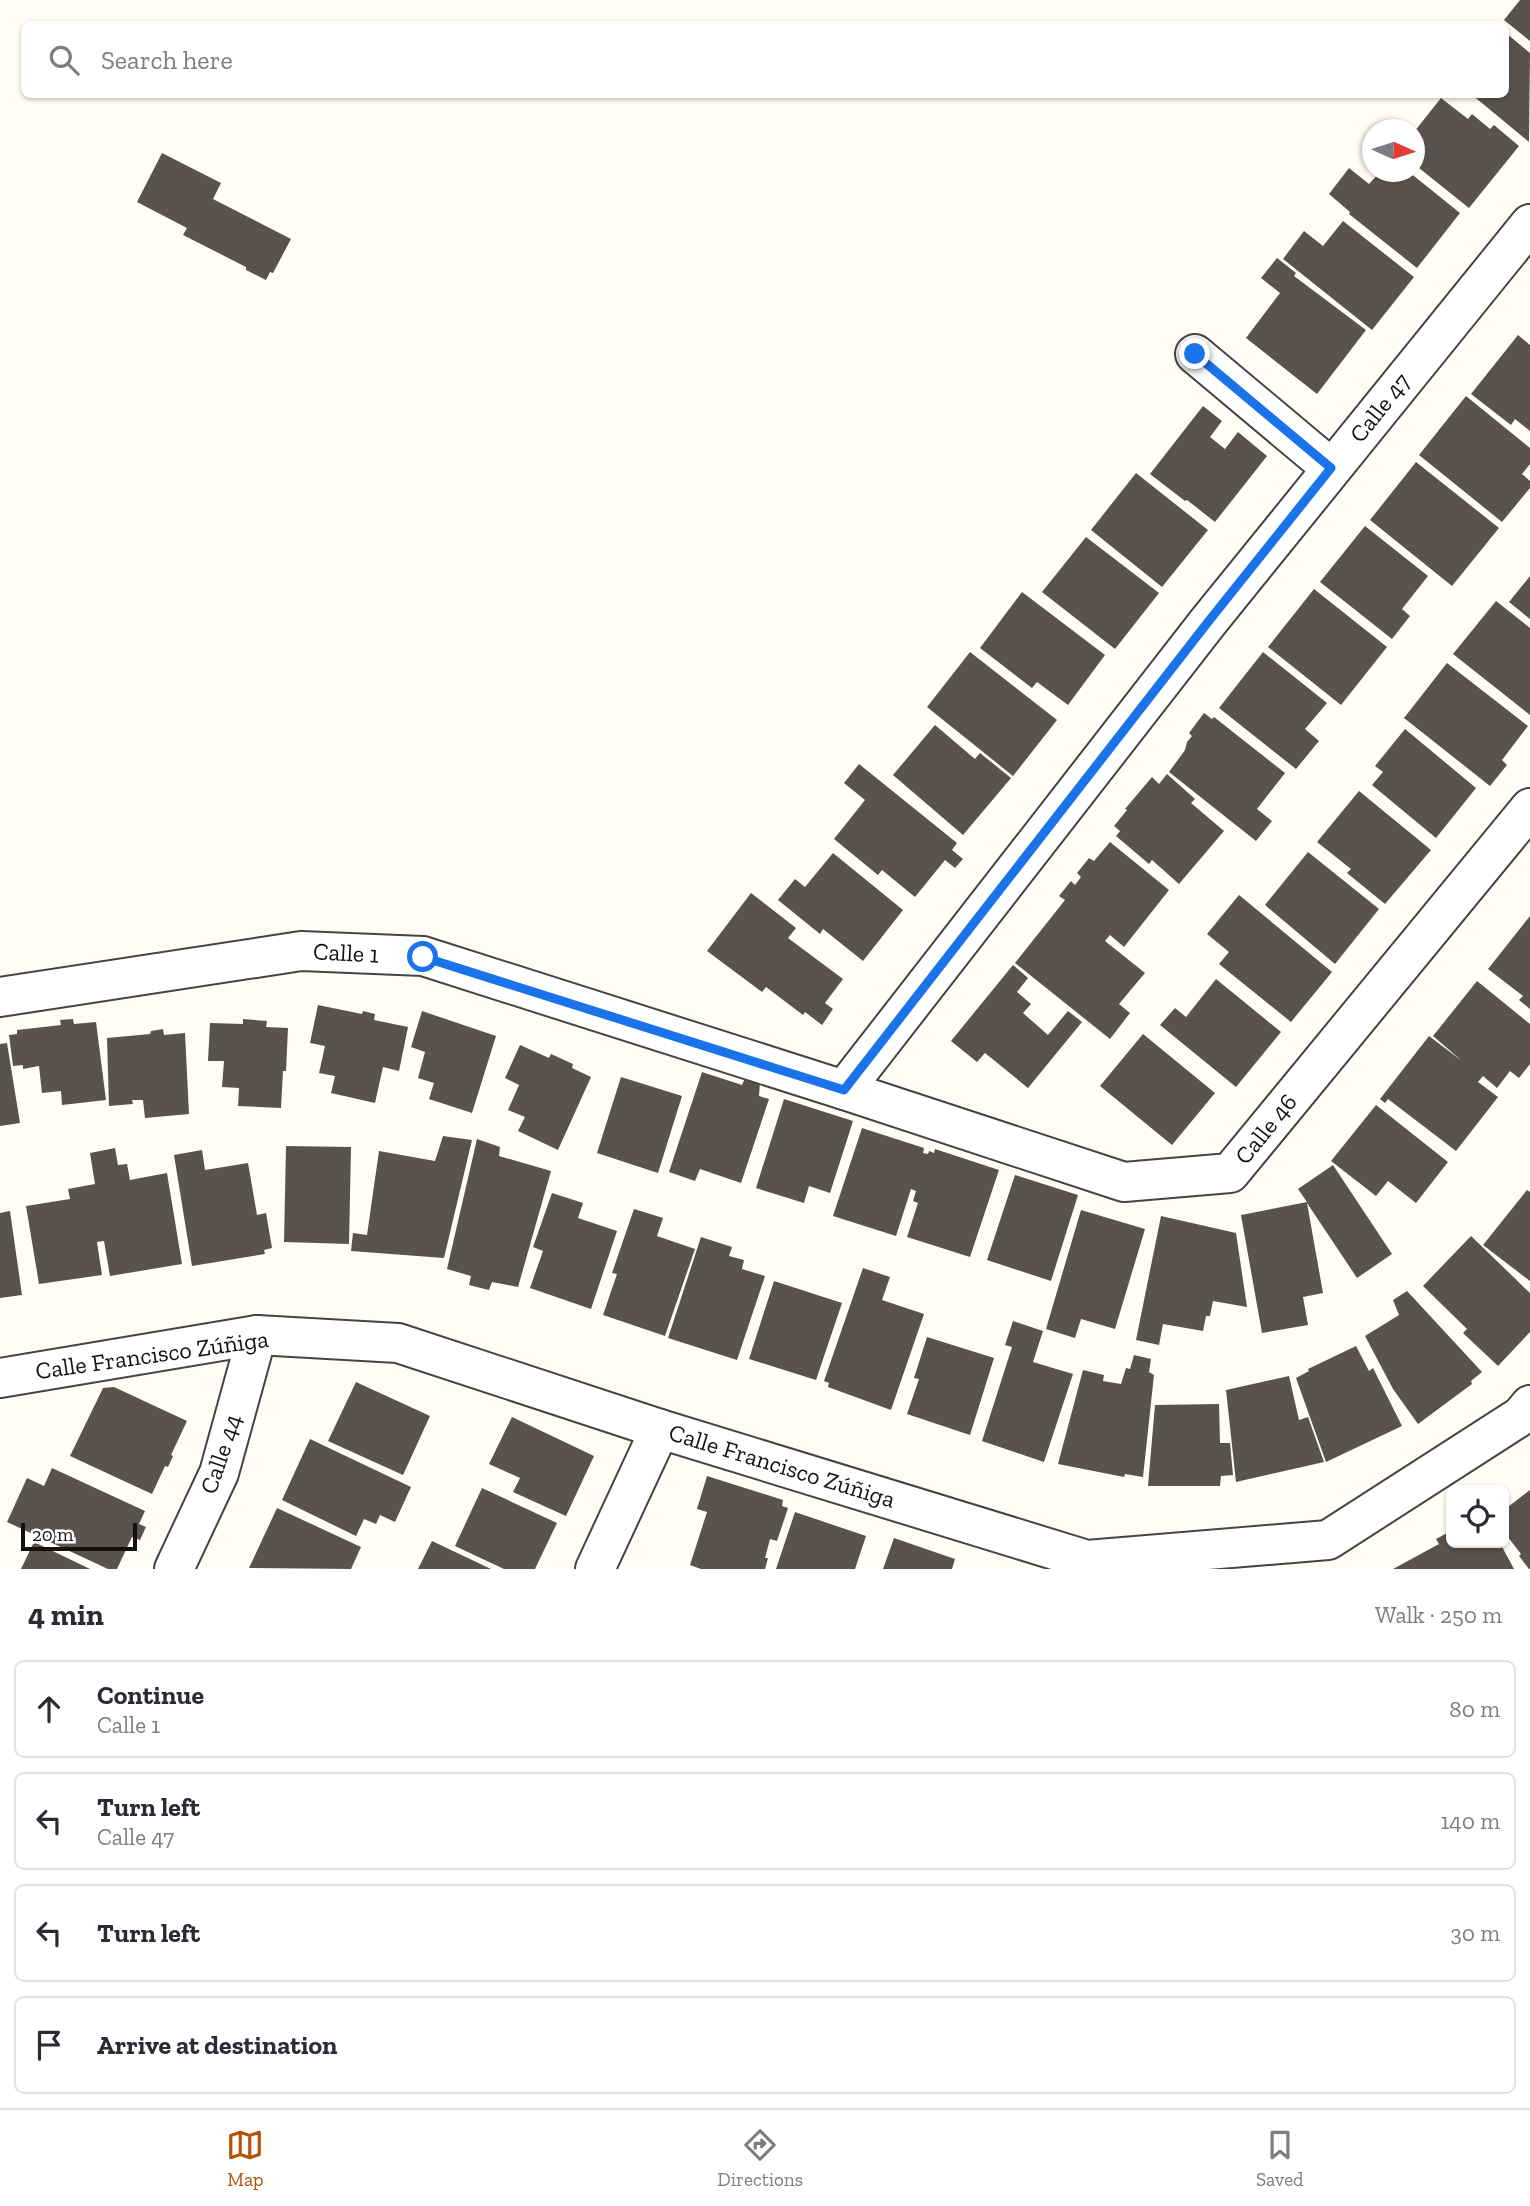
<!DOCTYPE html>
<meta charset="utf-8">
<style>
:root{--surface:#fff;--page:#f2f2f3;--text:#2b2b33;--muted:#7c7c81;--line:#e1e1e2;--accent:#b45309}
body{margin:0;font-family:"Zilla Slab",serif;background:var(--page);color:var(--text)}
.controls{position:absolute;right:21px;bottom:21px;display:grid;overflow:hidden;border-radius:10px;box-shadow:0 2px 5px #0004}
.controls button{width:63px;height:63px;display:grid;place-items:center;padding:0;border:0;border-bottom:2px solid var(--line);background:var(--surface);color:var(--text);font:35px sans-serif}
.compass{position:absolute;left:1362px;top:119px;width:63px;height:63px;border-radius:50%;background:var(--surface);box-shadow:0 2px 5px #0004;rotate:93deg}
.scale{position:absolute;left:21px;bottom:18px;width:116px;box-sizing:border-box;padding-left:7px;border:4px solid #111;border-top:0;font-size:19px;line-height:24px;white-space:nowrap;color:#111;-webkit-text-stroke:5px #fff;paint-order:stroke}
.stop{position:absolute;width:21px;height:21px;margin:-16px;border:5px solid #1a73e8;border-radius:50%;background:#fff}
.stop.end{background:#1a73e8;border-color:#fff;box-shadow:0 2px 7px #0008}
.list{margin:0;padding:0;list-style:none}
h2{display:flex;justify-content:space-between;align-items:center;height:91px;margin:0;padding:0 28px;font-size:30px}
h2 small{font-size:23px;font-weight:400;color:var(--muted)}
.list li{display:grid;grid-template-columns:46px 1fr auto;gap:21px;align-items:center;box-sizing:border-box;height:98px;margin:0 14px 14px;padding:0 14px;border:2px solid var(--line);border-radius:10px}
.list b{display:block;font-size:26px;white-space:nowrap}
.list p{margin:0;font-size:23px;white-space:nowrap;color:var(--muted)}
.list em{font-size:23px;font-style:normal;color:var(--muted)}
.icon{flex:none;width:38px;height:38px;fill:none;stroke:currentColor;stroke-width:2;stroke-linecap:round;stroke-linejoin:round}
.map{position:relative;flex:none;width:1530px;height:1569px;overflow:hidden}
.search{position:absolute;background:var(--surface);box-shadow:0 2px 5px #0004;left:21px;right:21px;top:21px;height:77px;display:flex;align-items:center;gap:18px;box-sizing:border-box;padding:0 24px;border-radius:10px;color:var(--muted);font-size:26px}
.sheet{height:539px;background:var(--surface)}
nav{display:flex;justify-content:space-around;align-items:center;box-sizing:border-box;height:98px;border-top:2px solid var(--line);background:var(--surface);font-size:19px;color:var(--muted)}
nav a{display:grid;justify-items:center;gap:4px}
nav .on{color:var(--accent)}
.map>svg:first-child{display:block}
.building{fill:#5a524d}
.lines{fill:none;stroke-linecap:round;stroke-linejoin:round}
.minor-casing{stroke:#444;stroke-width:42}
.minor{stroke:#fff;stroke-width:38}
.route{stroke:#1a73e8;stroke-width:9}
.labels{text-anchor:middle;stroke-width:7;stroke-linejoin:round;paint-order:stroke}
.street-label{font-size:24px;fill:#111;stroke:#fff}
</style>
<div class="map">
<svg width="1530" height="1569" viewBox="0 0 1530 1569">
<rect width="100%" height="100%" fill="#fffdf5"/>
<!-- building -->
<g class="building">
<path d="M1520,0H1530V41L1504,20Z"/>
<path d="M1506,33L1530,53L1529,142L1471,94H1506Z"/>
<path d="M1441,98L1468,119L1472,114L1490,129L1494,125L1519,146L1469,208L1414,164V132Z"/>
<path d="M162,153L221,183L213,199L291,239L273,273L270,272L266,280L246,270V267L183,235L187,228L137,202Z"/>
<path d="M1349,168L1369,184L1380,172H1409L1460,213L1417,268L1349,214L1350,212L1329,194Z"/>
<path d="M1343,221L1414,277L1372,330L1283,259L1304,231L1323,246Z"/>
<path d="M1277,258L1296,273L1294,276L1366,330L1317,394L1246,338L1280,293L1261,278Z"/>
<path d="M1518,335L1530,345V431L1515,419L1511,425L1471,394Z"/>
<path d="M1466,396L1530,448V464L1522,474L1530,481V488L1502,522L1419,455Z"/>
<path d="M1203,406L1222,421L1210,437L1225,449L1238,432L1267,456L1215,522L1187,500L1185,501L1150,474Z"/>
<path d="M1416,462L1499,528L1452,586L1370,520Z"/>
<path d="M1136,473L1208,530L1162,587L1091,530Z"/>
<path d="M1365,526L1428,576L1402,609L1410,616L1392,639L1320,582Z"/>
<path d="M1086,537L1159,593L1115,649L1042,592Z"/>
<path d="M1530,576V619L1509,602Z"/>
<path d="M1314,589L1387,647L1341,705L1268,647Z"/>
<path d="M1022,592L1105,655L1068,705L1037,682L1032,688L980,648Z"/>
<path d="M1496,601L1530,628V715L1453,654Z"/>
<path d="M970,652L1057,720L1013,776L927,707Z"/>
<path d="M1263,652L1327,703L1305,729L1319,741L1296,769L1219,708Z"/>
<path d="M1447,663L1528,726L1502,760L1507,765L1490,786L1404,718Z"/>
<path d="M1204,713L1212,719L1214,717L1285,773L1257,809L1272,821L1256,841L1169,772L1185,750L1187,742L1192,736L1189,733Z"/>
<path d="M935,725L975,759L980,753L1011,778L963,835L893,775Z"/>
<path d="M1405,729L1476,788L1436,838L1372,785L1383,772L1375,766Z"/>
<path d="M859,764L957,843L952,850L963,859L955,868L945,860L915,897L882,870L878,875L834,839L865,800L844,783Z"/>
<path d="M1167,774L1195,799L1191,803L1224,831L1179,884L1152,860L1149,864L1116,836L1120,831L1114,826L1127,810L1125,809L1152,777L1159,784Z"/>
<path d="M1359,791L1431,850L1385,904L1347,873L1351,869L1317,842Z"/>
<path d="M1110,842L1169,890L1124,947L1110,935L1105,941L1145,973L1119,1004L1130,1013L1110,1039L1015,963L1065,900L1059,896L1071,881L1075,885L1081,877L1077,873L1089,858L1094,861Z"/>
<path d="M1308,852L1379,909L1335,964L1265,905Z"/>
<path d="M833,853L903,910L863,961L823,929L820,934L778,900L795,879L805,887Z"/>
<path d="M751,893L796,928L788,938L843,979L825,1003L833,1009L822,1025L805,1012L803,1015L766,987L762,992L707,951Z"/>
<path d="M1239,895L1332,972L1291,1022L1219,964L1229,952L1207,934Z"/>
<path d="M1530,916V1009L1519,1000L1523,996L1488,969Z"/>
<path d="M1013,965L1028,978L1017,992L1031,1004L1023,1013L1048,1035L1068,1011L1082,1022L1028,1088L985,1053L977,1062L951,1041Z"/>
<path d="M1216,979L1281,1032L1236,1087L1160,1025L1175,1008L1186,1017Z"/>
<path d="M1477,981L1530,1024V1064L1519,1078L1510,1071L1497,1088L1483,1076L1478,1082L1498,1097L1456,1151L1388,1099L1385,1103L1380,1099L1429,1036L1462,1061L1433,1036Z"/>
<path d="M318,1005L362,1014L363,1011L375,1014L374,1020L408,1027L399,1071L383,1067L375,1103L331,1093L335,1076L319,1073L325,1046L310,1043Z"/>
<path d="M422,1011L496,1036L472,1113L429,1099L434,1083L418,1078L425,1052L411,1047Z"/>
<path d="M73,1019L74,1024L96,1022L106,1100L62,1105L61,1091L42,1093L39,1066L23,1069V1065L13,1066L9,1035L17,1034V1030L61,1025L60,1020Z"/>
<path d="M243,1019L267,1021L266,1027L288,1028L286,1071H283L281,1108L238,1106L239,1088L222,1087L224,1061H208L210,1023L243,1024Z"/>
<path d="M163,1029L164,1035L185,1033L189,1114L145,1118L143,1100H132L133,1104L109,1106L107,1038L150,1034L151,1031Z"/>
<path d="M1143,1034L1215,1093L1172,1145L1100,1086Z"/>
<path d="M7,1043L20,1123L0,1126V1044Z"/>
<path d="M520,1045L549,1058L551,1054L573,1064L572,1068L591,1077L558,1150L518,1131L525,1117L508,1110L519,1085L505,1078Z"/>
<path d="M748,1071L760,1082L759,1096L769,1099L741,1183L700,1169L695,1181L669,1172L702,1072L742,1085Z"/>
<path d="M621,1077L682,1096L658,1173L597,1153Z"/>
<path d="M784,1099L853,1121L830,1193L809,1186L804,1203L756,1188Z"/>
<path d="M1376,1105L1448,1162L1416,1203L1388,1181L1376,1196L1331,1161Z"/>
<path d="M862,1128L924,1148L923,1153L928,1154L929,1151L934,1153L935,1149L999,1170L970,1257L907,1237L918,1203L913,1201L916,1191L911,1189L896,1236L833,1216Z"/>
<path d="M443,1136L472,1140L444,1258L351,1251L353,1233L367,1235L379,1151L435,1161Z"/>
<path d="M477,1139L500,1147L499,1156L551,1171L518,1287L492,1282L489,1290L469,1285L471,1276L447,1269Z"/>
<path d="M286,1146L351,1147L349,1244L284,1242Z"/>
<path d="M115,1148L118,1165L127,1164L130,1180L167,1173L182,1264L110,1276L104,1241L97,1242L102,1275L39,1284L26,1206L70,1199L68,1189L95,1184L90,1153Z"/>
<path d="M202,1150L205,1170L248,1163L257,1215L266,1213L272,1248L264,1250L265,1254L192,1266L174,1155Z"/>
<path d="M1333,1165L1392,1254L1357,1278L1307,1203L1323,1293L1303,1297L1308,1325L1262,1333L1241,1215L1307,1202L1298,1189Z"/>
<path d="M1015,1175L1078,1195L1051,1281L987,1260Z"/>
<path d="M1527,1190L1530,1192V1281L1483,1245Z"/>
<path d="M552,1193L583,1203L578,1218L617,1231L591,1309L530,1288L543,1251L533,1247Z"/>
<path d="M634,1209L663,1218L657,1236L695,1249L665,1336L603,1315L617,1274L612,1273Z"/>
<path d="M1081,1210L1145,1229L1115,1329L1081,1319L1075,1338L1046,1329Z"/>
<path d="M10,1211L22,1295L0,1298V1213Z"/>
<path d="M1161,1216L1236,1233L1247,1307L1213,1301L1210,1316H1206L1203,1331L1163,1324L1159,1345L1136,1340Z"/>
<path d="M1471,1236L1530,1293V1332L1498,1366L1463,1333L1467,1329L1423,1286Z"/>
<path d="M701,1237L732,1247L729,1256L744,1260L742,1269L765,1276L737,1360L668,1338Z"/>
<path d="M863,1268L890,1277L882,1300L924,1314L891,1410L828,1387L829,1383L824,1381Z"/>
<path d="M774,1281L842,1303L816,1380L749,1359Z"/>
<path d="M1407,1291L1482,1372L1471,1381L1472,1384L1418,1424L1393,1389L1365,1336L1399,1315L1393,1300Z"/>
<path d="M1013,1321L1043,1331L1033,1362L1073,1374L1044,1462L982,1441L1012,1347L1005,1345Z"/>
<path d="M927,1337L994,1358L970,1435L907,1414L919,1379L914,1378Z"/>
<path d="M1356,1346L1369,1371L1373,1368L1402,1426L1326,1462L1296,1378L1309,1371L1308,1369Z"/>
<path d="M1134,1355L1151,1359L1149,1372L1154,1375L1143,1477L1125,1474L1124,1477L1058,1464L1083,1370L1104,1375L1103,1381L1121,1384L1126,1368L1130,1369Z"/>
<path d="M1289,1376L1299,1420L1308,1417L1324,1462L1236,1482L1226,1390Z"/>
<path d="M356,1382L430,1416L403,1475L328,1441Z"/>
<path d="M114,1387L187,1421L171,1455L173,1456L168,1467L165,1466L152,1494L70,1456L103,1388Z"/>
<path d="M1219,1404L1220,1443H1230L1233,1475L1221,1476L1220,1486H1148L1155,1405Z"/>
<path d="M512,1417L594,1456L566,1516L513,1492L520,1478L489,1464Z"/>
<path d="M310,1439L411,1487L395,1522L380,1515L376,1524L364,1519L356,1536L282,1500Z"/>
<path d="M52,1468L145,1511L139,1524L146,1527L140,1540L132,1537L117,1569H108L7,1522L27,1478L44,1486Z"/>
<path d="M707,1476L783,1500L782,1506L788,1508L777,1541L770,1539L765,1558H768L765,1569H701L690,1565L707,1512L697,1509Z"/>
<path d="M482,1488L557,1523L535,1569H504L455,1546Z"/>
<path d="M1530,1490V1569H1529L1519,1556L1521,1554L1504,1532V1510Z"/>
<path d="M277,1508L361,1547L351,1569L249,1568Z"/>
<path d="M795,1512L866,1536L855,1569H776Z"/>
<path d="M1451,1531V1543H1500L1514,1569H1393L1439,1544L1436,1539Z"/>
<path d="M894,1538L955,1559L952,1569H883Z"/>
<path d="M432,1541L491,1569H418Z"/>
<path d="M34,1542L90,1569H21Z"/>
</g>
<g class="lines">
<!-- minor casing -->
<g class="minor-casing">
<g id="minor">
<path d="M1195,354L1331,468"/>
<path d="M0,997L301,951L423,956L844,1090L1124,1182L1230,1173L1530,808"/>
<path d="M844,1090L1208,622L1530,224"/>
<path d="M0,1378L257,1335L398,1343L660,1429L1087,1560L1328,1540L1521,1416L1530,1405"/>
<path d="M174,1569L219,1473L257,1335"/>
<path d="M595,1569L660,1429"/>
</g>
</g>
<!-- minor -->
<use href="#minor" class="minor"/>
</g>
<g class="lines">
<!-- route -->
<path class="route" d="M423,957L844,1090L1208,622L1331,468L1195,354"/>
</g>
<g class="labels">
<!-- street labels -->
<g class="street-label">
<text transform="translate(1380 408) rotate(-51)" y="8">Calle 47</text>
<text transform="translate(346 953) rotate(3)" y="8">Calle 1</text>
<text transform="translate(1266 1129) rotate(-51)" y="8">Calle 46</text>
<text transform="translate(152 1355) rotate(-8)" y="8">Calle Francisco Zúñiga</text>
<text transform="translate(221 1454) rotate(-71)" y="8">Calle 44</text>
<text transform="translate(782 1466) rotate(17)" y="8">Calle Francisco Zúñiga</text>
</g>
</g>
</svg>
<div class="controls">
<button><svg class="icon" aria-label="locate" viewBox="0 0 24 24"><circle cx="12" cy="12" r="6"/><path d="M12 2v4M12 18v4M2 12h4M18 12h4"/></svg></button>
</div>
<svg class="compass" viewBox="-18 -18 36 36"><path d="M0-13l5 13h-10z" fill="#e53935"/><path d="M0 13l5-13h-10z" fill="#7c7c81"/></svg>
<div class="scale">20 m</div>
<div class="stop" style="left:423px;top:957px"></div>
<div class="stop end" style="left:1195px;top:354px"></div>
<div class="search"><svg class="icon" aria-label="search" viewBox="0 0 24 24"><circle cx="10" cy="10" r="6"/><path d="M15 15l6 6"/></svg>Search here</div>
</div>
<section class="sheet">
<h2>4 min<small>Walk · 250 m</small></h2>
<ul class="list">
<li><svg class="icon" aria-label="ahead" viewBox="0 0 24 24"><path d="M12 20V5M6 11l6-6 6 6"/></svg><div><b>Continue</b><p>Calle 1</p></div><em>80 m</em></li>
<li><svg class="icon" aria-label="left" viewBox="0 0 24 24"><path d="M17 20v-9H6M10 6l-5 5 5 5"/></svg><div><b>Turn left</b><p>Calle 47</p></div><em>140 m</em></li>
<li><svg class="icon" aria-label="left" viewBox="0 0 24 24"><path d="M17 20v-9H6M10 6l-5 5 5 5"/></svg><div><b>Turn left</b></div><em>30 m</em></li>
<li><svg class="icon" aria-label="arrive" viewBox="0 0 24 24"><path d="M6 21V4h12l-3 4 3 4H6"/></svg><div><b>Arrive at destination</b></div></li>
</ul>
</section>
<nav>
<a class="on"><svg class="icon" aria-label="map" viewBox="0 0 24 24"><path d="M3 6l6-2 6 2 6-2v14l-6 2-6-2-6 2zM9 4v14M15 6v14"/></svg>Map</a>
<a><svg class="icon" aria-label="directions" viewBox="0 0 24 24"><path d="M12 3l9 9-9 9-9-9zM9 14v-3h6M13 9l2 2-2 2"/></svg>Directions</a>
<a><svg class="icon" aria-label="saved" viewBox="0 0 24 24"><path d="M7 4h10v16l-5-4-5 4z"/></svg>Saved</a>
</nav>
